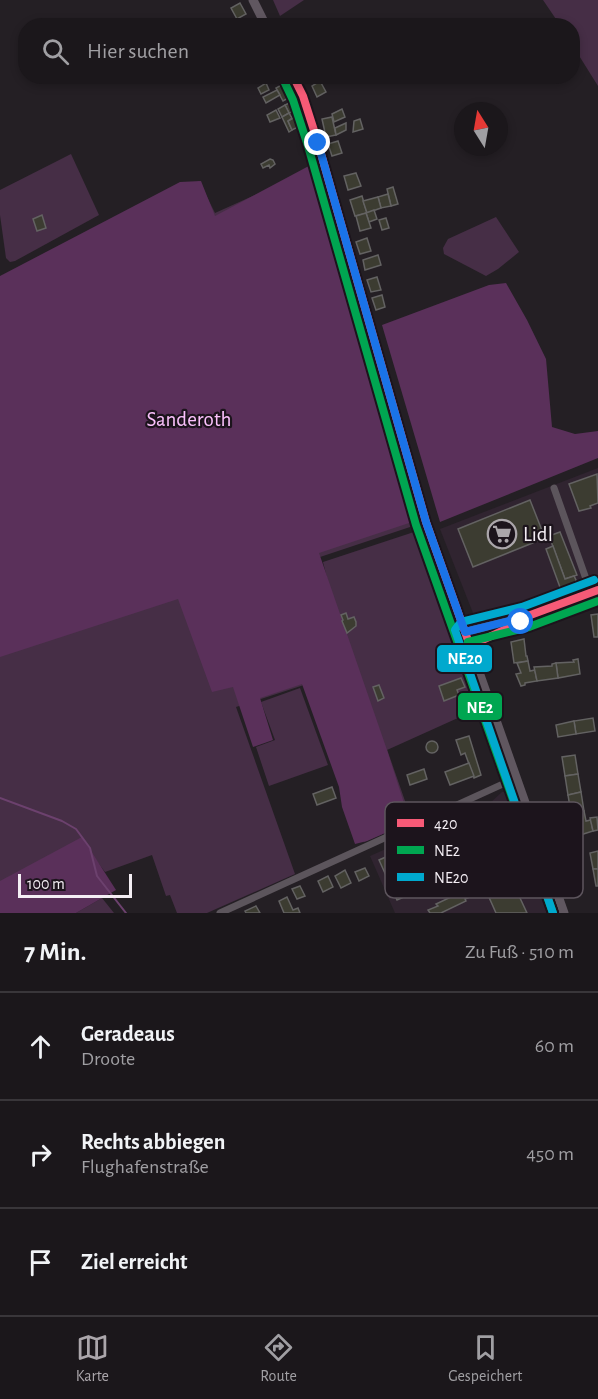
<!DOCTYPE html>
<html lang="de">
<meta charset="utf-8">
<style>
:root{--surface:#1b171b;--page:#242024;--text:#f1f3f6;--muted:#a09fa3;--line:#39363a;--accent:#aba6ab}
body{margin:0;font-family:"Alegreya Sans",sans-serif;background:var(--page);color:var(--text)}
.compass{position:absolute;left:454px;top:102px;width:54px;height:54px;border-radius:50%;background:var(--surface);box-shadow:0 3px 9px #0003;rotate:349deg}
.scale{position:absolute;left:18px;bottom:15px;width:114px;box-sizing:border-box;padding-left:6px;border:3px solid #f4eef4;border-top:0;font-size:16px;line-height:21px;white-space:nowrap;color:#f4eef4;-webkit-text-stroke:4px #1c141c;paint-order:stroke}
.stop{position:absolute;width:18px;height:18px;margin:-14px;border:4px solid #1a73e8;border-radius:50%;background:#fff}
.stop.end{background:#1a73e8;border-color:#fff;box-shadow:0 2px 6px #0008}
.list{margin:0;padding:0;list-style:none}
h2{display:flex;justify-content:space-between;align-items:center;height:78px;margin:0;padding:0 24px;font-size:26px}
h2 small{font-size:20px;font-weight:400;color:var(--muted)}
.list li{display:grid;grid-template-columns:39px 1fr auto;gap:18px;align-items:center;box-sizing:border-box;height:108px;padding:0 24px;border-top:2px solid var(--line)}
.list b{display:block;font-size:22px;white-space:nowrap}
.list p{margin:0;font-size:20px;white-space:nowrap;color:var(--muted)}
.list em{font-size:20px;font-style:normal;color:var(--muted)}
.icon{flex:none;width:33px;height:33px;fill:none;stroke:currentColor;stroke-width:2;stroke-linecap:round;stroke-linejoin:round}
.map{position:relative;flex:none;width:598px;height:913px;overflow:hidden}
.search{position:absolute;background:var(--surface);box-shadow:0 3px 9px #0003;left:18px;right:18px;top:18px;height:66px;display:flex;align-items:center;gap:15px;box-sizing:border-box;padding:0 21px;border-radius:24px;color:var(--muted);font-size:22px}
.sheet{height:402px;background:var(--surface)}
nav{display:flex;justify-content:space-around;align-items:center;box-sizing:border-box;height:84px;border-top:2px solid var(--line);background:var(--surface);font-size:16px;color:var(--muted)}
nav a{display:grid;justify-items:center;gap:3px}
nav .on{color:var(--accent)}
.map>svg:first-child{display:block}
.built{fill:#302430}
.green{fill:#462e46}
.forest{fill:#5a305a}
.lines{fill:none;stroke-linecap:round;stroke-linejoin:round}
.stream{stroke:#6c416e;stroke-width:2}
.building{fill:#3c3c31;stroke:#636262;stroke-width:1.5;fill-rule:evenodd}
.minor{stroke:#5c555c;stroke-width:7}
.tertiary{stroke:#5c555c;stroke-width:8}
.secondary{stroke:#605760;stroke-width:9}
.bus-1-casing{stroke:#1c141c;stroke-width:12}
.bus-2-casing{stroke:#1c141c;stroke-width:12}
.bus-3-casing{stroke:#1c141c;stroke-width:12}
.bus-1{stroke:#f75a77;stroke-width:8}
.bus-2{stroke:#00a651;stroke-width:8}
.bus-3{stroke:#00a9ce;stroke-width:8}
.route{stroke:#1a73e8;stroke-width:8}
.labels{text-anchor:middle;stroke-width:4.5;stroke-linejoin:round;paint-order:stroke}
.park-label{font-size:21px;fill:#fbc1fc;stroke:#1c141c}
.poi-label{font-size:21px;fill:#f4eef4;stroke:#1c141c;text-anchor:start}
.key{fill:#1c141c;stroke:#5d555d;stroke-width:1.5}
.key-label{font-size:16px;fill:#f4eef4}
.line-badge{stroke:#1c141c;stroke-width:2}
.badge-label{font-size:16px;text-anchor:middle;font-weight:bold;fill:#fff}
</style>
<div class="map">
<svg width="598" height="913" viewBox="0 0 598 913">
<rect width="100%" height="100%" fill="#241f24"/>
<!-- built -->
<g class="built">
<path d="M598,468V579L537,601L481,616L473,613L440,529Z"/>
<path d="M509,791L512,796L554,913H395L370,856L490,803L502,792Z"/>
</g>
<!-- green -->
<g class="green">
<path d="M273,0H304L280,16Z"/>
<path d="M543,0H598V86L573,46L572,26L560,25Z"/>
<path d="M71,154L99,215L15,261L10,262L6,258L0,215V190Z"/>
<path d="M315,168L416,525L320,557L328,582L323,562L417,531L480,708L387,750L374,712L412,821L364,842L307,684L236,707L295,874L207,913H177L170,895L166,896L152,855L105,872L84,844L0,893V282L199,181L215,213Z"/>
<path d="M496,217L519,252L498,269L486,276L444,254L443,248L448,239Z"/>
<path d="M300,688L328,765L269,786L256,747L275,740L261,702Z"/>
<path d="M102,898L114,913H76Z"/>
</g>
<!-- forest -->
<g class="forest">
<path d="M320,160L415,521L319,553L387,750L410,822L367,841L355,844L342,807L339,787L302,684L260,698L273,740L253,747L233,687L212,692L178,599L0,657V276L180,182L201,181L215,216Z"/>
<path d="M506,283L527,320L546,359L552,427L575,434L598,431V458L440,522L382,325L489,285Z"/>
<path d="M82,837L116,890L76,913H0V881Z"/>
</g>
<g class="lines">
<!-- stream -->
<path class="stream" d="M0,798L62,821L76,829L90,848L97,876L126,913"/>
</g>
<!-- building -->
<g class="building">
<path d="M240,3L246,14L237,19L231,8Z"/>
<path d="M320,81L326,92L317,97L312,86Z"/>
<path d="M266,83L269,90L261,94L258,88Z"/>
<path d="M285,83L292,96L283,101L276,88Z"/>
<path d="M277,90L280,95L266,103L263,97Z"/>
<path d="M295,100L299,109L289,113L285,105Z"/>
<path d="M285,105L289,113L282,117L278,109Z"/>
<path d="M342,109L345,117L334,122L332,114Z"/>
<path d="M276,110L280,118L270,122L267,115Z"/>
<path d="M289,113L292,118L288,121L292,130L289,132L282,117Z"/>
<path d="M297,116L302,125L292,130L288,121Z"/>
<path d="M332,117L336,135L326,137L322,119Z"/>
<path d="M360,119L363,129L353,132L354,121Z"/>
<path d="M346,123V130L336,135L335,128Z"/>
<path d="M338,141L342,153L332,156L328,144Z"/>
<path d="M270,159L273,160L275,164L270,168L269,165L263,168L261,164Z"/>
<path d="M356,173L361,186L348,190L344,176Z"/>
<path d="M393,187L398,204L391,206L387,189Z"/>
<path d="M388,194L391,206L381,208L378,197Z"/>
<path d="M362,196L367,213L355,216L350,200Z"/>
<path d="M378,197L381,208L367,213L363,201Z"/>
<path d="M374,210L377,219L369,222L366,213Z"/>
<path d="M366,213L371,228L360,231L356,216Z"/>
<path d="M42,215L46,228L37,231L33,219Z"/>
<path d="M386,218L389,228L382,230L379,220Z"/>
<path d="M367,238L371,251L360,254L356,242Z"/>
<path d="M378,255L381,265L365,270L363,260Z"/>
<path d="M377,277L381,290L371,292L367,280Z"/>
<path d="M382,295L385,307L376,310L372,298Z"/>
<path d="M597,474L598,503L590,506L591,508L579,511L569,484Z"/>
<path d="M530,500L545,538L473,567L458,529Z"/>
<path d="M560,532L577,575L565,579L549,536Z"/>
<path d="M553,546L565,579L574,576L576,580L574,585L561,590L546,549Z"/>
<path d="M346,613L348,619L354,617L356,622V626L347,633L342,621L343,620L341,615Z"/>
<path d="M598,614V637H594L591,615Z"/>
<path d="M524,639L526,656H527L528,661L514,663L511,642Z"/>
<path d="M578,659L580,674L558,678L556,663L574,662L573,660Z"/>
<path d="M528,661L530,671L535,670L537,681L525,683V685L521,686L516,674L521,673L517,663Z"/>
<path d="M556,663L558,678L537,681L534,667L552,666V664Z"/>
<path d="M461,678L465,687L457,690L459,695L444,701L439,686Z"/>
<path d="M379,685L384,698L378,701L373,687Z"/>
<path d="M593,718L595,731L576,734L574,721Z"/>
<path d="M574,721L576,734L558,737L556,725Z"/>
<path d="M469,736L481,775L474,778L465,753L461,755L456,740Z"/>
<circle cx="432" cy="747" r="6"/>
<path d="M575,755L578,774L565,776L562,757Z"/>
<path d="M469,763L474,776L450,785L445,772Z"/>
<path d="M424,769L427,779L410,785L407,775Z"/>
<path d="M578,774L581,792L568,795L565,776Z"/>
<path d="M332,787L336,798L317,805L313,794Z"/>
<path d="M581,792L584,811L571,813L568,795Z"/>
<path d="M584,811L586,821L591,820L593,831L577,836L572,823H577L574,813Z"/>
<path d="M597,817L598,830L593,831L590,818Z"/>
<path d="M411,846L429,886L397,900L379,860ZM411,869L415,878L402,884L397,875Z"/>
<path d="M598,851V869H593L590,853Z"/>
<path d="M365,868L369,876L359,881L355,872Z"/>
<path d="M593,869H598V886H596Z"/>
<path d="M345,870L351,883L341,888L335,876Z"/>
<path d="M328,876L333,887L323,892L318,881Z"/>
<path d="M513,883L527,913H496L488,895Z"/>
<path d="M472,884L477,894L465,899L466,901L441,913H430L428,910L438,906L436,904L464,891L463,889Z"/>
<path d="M300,886L305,896L297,899L292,889Z"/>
<path d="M287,897L293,910L298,908L300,913H284L279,901Z"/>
<path d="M256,906L260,913H246L245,911Z"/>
</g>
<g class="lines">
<!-- minor -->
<g class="minor">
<path d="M554,488L591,593"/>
<path d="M220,913L516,778"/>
</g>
<!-- tertiary -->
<g class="tertiary">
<path d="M465,632L525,617L598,590"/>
<path d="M470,646L523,619"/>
</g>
<!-- secondary -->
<g class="secondary">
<path d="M253,0L266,26"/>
<path d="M293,76L303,96L318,143L426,522L564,913"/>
</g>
<!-- bus-1 casing -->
<g class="bus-1-casing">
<path id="bus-1" d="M293,76L303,96L318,143L426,522L470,646L521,622L525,617L598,590"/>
</g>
<!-- bus-2 casing -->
<g class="bus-2-casing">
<g id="bus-2">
<path d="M284,81L293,100L308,146L416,525L553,913"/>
<path d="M468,642L529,627L598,601"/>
</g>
</g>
<!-- bus-3 casing -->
<g class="bus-3-casing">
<path id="bus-3" d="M553,913L455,630L461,622L522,607L594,580"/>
</g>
<!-- bus-1 -->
<use href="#bus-1" class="bus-1"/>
<!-- bus-2 -->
<use href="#bus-2" class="bus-2"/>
<!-- bus-3 -->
<use href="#bus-3" class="bus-3"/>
</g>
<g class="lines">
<!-- route -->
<path class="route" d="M318,143L426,522L465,632L525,617L521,622"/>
</g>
<!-- icons -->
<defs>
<g id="supermarket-ring" transform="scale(1.5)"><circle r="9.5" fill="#1c141c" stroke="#aba6ab" stroke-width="1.5"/><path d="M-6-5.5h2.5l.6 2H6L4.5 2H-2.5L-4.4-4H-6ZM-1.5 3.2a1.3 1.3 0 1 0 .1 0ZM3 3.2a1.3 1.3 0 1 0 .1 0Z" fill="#aba6ab"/></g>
</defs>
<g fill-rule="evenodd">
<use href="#supermarket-ring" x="502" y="534"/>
</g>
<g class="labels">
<!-- park labels -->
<g class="park-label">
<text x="189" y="426">Sanderoth</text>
</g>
<!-- poi labels -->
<g class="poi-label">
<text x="523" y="541">Lidl</text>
</g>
</g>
<!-- legend -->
<rect x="385" y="802" width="198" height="96" rx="9" class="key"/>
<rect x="397" y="819" width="27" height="8" fill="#f75a77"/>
<rect x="397" y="846" width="27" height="8" fill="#00a651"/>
<rect x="397" y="873" width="27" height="8" fill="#00a9ce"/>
<g class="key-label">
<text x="434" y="829">420</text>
<text x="434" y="856">NE2</text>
<text x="434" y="883">NE20</text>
</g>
<g class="line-badge">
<rect x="436" y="644" width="57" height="29" rx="6" fill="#00a9ce"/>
<rect x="457" y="692" width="46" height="29" rx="6" fill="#00a651"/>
</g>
<g class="badge-label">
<text x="465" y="664">NE20</text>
<text x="480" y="713">NE2</text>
</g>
</svg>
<svg class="compass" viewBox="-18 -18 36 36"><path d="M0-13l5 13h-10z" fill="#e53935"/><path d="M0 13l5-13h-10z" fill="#a09fa3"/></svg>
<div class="scale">100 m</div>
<div class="stop" style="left:521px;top:622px"></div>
<div class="stop end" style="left:318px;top:143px"></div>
<div class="search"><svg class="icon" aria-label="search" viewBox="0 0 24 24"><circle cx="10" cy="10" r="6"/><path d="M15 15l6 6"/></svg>Hier suchen</div>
</div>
<section class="sheet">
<h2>7 Min.<small>Zu Fuß · 510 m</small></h2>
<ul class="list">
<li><svg class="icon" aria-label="ahead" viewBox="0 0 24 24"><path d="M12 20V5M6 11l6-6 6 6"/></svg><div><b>Geradeaus</b><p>Droote</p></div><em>60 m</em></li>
<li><svg class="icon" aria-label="right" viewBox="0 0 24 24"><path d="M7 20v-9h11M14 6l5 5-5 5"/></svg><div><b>Rechts abbiegen</b><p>Flughafenstraße</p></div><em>450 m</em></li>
<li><svg class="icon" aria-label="arrive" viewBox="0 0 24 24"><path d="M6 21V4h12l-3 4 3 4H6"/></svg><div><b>Ziel erreicht</b></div></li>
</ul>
</section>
<nav>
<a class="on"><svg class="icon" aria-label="map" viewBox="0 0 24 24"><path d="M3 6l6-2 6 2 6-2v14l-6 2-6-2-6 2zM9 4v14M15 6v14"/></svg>Karte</a>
<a><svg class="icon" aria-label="directions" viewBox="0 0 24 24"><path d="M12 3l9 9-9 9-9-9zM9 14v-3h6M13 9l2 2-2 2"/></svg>Route</a>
<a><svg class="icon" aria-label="saved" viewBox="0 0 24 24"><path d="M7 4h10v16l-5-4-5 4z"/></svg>Gespeichert</a>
</nav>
